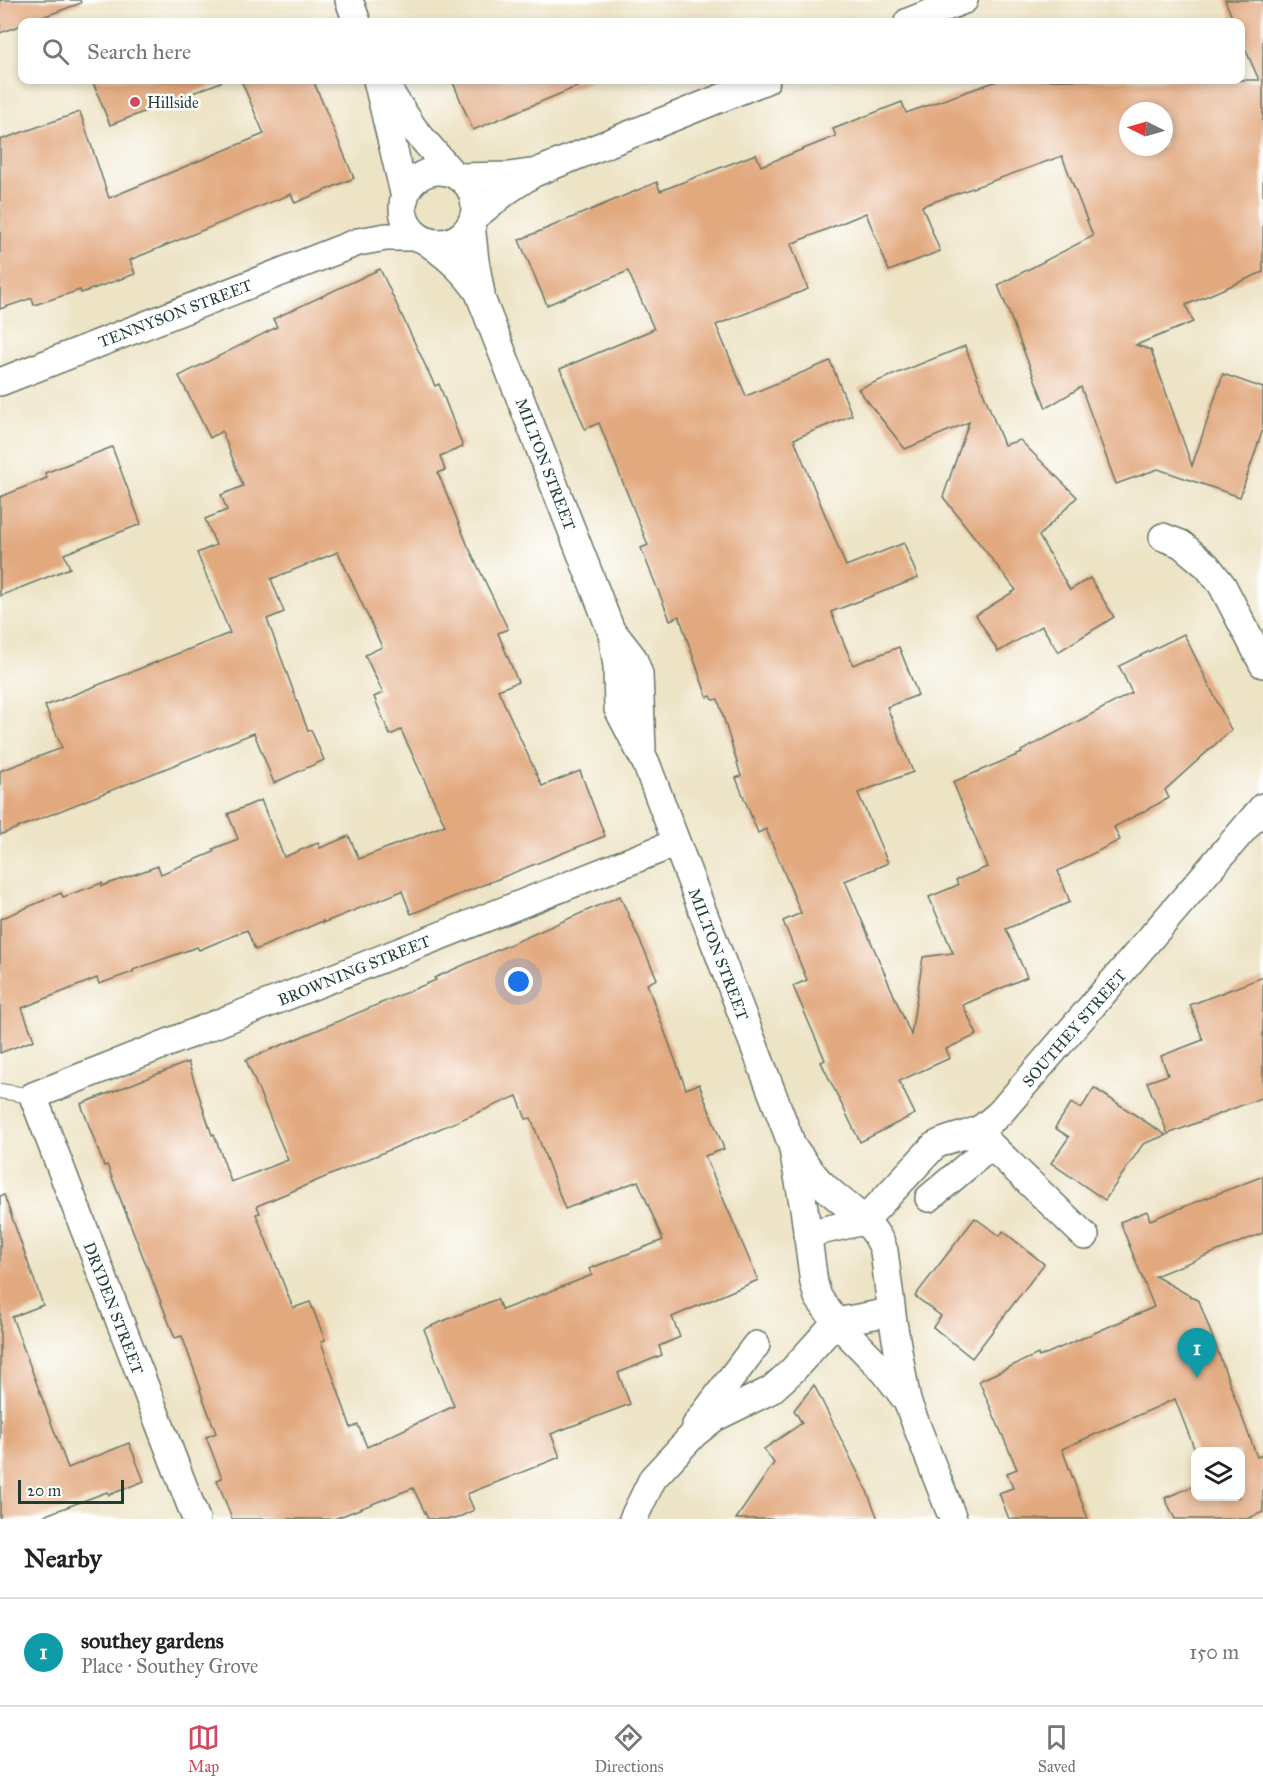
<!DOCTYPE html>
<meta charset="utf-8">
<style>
:root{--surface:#fff;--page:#f6f6f6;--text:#222;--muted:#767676;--line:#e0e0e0;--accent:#d1495b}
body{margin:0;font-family:"IM FELL Great Primer",serif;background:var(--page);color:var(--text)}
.controls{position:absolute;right:18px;bottom:18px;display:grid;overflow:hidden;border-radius:12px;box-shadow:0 3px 9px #0003}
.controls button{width:54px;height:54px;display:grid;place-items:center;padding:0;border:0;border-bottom:2px solid var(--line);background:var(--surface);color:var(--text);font:30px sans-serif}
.compass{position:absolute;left:1119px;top:102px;width:54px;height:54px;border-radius:50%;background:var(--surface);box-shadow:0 3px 9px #0003;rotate:275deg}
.scale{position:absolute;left:18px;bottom:15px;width:106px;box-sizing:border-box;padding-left:6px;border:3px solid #1f3d34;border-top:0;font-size:16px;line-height:21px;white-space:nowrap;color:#1f3d34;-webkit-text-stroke:4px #fff;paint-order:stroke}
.you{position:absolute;left:519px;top:982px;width:21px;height:21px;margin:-15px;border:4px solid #fff;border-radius:50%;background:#1a73e8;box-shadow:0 0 0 9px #1a73e833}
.badge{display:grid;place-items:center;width:39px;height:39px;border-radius:50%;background:var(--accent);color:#fff;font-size:20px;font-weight:700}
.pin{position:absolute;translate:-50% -50px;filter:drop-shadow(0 2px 3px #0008)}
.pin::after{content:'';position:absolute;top:32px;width:21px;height:18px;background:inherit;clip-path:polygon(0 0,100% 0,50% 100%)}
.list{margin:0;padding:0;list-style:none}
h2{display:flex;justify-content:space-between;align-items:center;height:78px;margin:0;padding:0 24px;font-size:26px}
h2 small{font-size:20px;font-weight:400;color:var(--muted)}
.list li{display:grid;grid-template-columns:39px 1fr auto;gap:18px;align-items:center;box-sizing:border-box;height:108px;padding:0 24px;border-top:2px solid var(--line)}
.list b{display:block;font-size:22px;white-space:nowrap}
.list p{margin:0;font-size:20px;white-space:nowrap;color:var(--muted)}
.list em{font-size:20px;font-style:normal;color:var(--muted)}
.icon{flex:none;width:33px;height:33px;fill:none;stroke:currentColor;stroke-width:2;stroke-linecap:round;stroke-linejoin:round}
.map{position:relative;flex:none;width:1263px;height:1519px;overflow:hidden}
.search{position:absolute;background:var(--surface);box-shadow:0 3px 9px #0003;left:18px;right:18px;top:18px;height:66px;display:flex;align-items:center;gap:15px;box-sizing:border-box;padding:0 21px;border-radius:12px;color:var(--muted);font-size:22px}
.sheet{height:186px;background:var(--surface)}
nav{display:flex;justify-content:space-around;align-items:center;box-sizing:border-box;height:84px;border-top:2px solid var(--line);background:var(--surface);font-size:16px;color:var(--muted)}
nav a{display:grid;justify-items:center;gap:3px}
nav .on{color:var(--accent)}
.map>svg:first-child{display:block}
.building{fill:#e2a97f;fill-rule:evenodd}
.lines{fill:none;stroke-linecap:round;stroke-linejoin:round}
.service-casing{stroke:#677767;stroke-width:16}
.minor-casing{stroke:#677767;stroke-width:30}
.service{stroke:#fff;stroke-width:14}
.minor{stroke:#fff;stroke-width:27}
.poi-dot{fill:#d1495b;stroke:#fff;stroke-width:2}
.labels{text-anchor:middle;stroke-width:5;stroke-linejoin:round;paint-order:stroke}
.poi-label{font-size:16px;fill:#1f3d34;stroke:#fff;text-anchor:start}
.street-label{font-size:16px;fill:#1f3d34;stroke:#fff}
</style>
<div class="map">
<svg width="1263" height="1519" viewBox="0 0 1263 1519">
<rect width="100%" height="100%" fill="#fff"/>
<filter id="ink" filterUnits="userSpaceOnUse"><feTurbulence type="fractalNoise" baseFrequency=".0167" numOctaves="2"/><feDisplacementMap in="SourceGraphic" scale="12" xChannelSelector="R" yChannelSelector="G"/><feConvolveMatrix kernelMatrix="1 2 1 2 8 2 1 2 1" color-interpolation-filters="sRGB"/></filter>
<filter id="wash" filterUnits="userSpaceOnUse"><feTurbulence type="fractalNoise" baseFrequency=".008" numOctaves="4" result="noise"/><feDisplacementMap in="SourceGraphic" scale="24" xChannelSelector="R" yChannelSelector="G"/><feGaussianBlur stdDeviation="1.35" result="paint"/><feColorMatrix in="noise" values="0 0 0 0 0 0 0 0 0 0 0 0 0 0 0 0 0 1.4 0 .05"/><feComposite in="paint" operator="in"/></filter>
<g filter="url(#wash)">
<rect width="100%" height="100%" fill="#ede3c5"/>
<g id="blocks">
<!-- building -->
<g class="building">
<path d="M0,0H80L81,3L29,22H22V25L0,33Z"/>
<path d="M1225,0H1263V272L1186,305L1193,322L1136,345L1151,350L1192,466L1223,374L1263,388V429L1240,497L1158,469L1116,484L1081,387L1046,408L998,285L1093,236L1062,156L922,206L940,251L889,271L866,213L791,244L808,289L716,325L746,396L830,361L852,415L794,439L846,566L904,543L918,578L831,612L853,665L899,647L918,695L887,707L913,772L858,793L888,863L845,881L911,1035L923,957L953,953L929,897L958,885L956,880L987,867L953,782L1022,753L1021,751L1132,693L1119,666L1184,634L1231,730L1165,790L1169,798L1114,827L1120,840L1058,871L1070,902L1006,929L1027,977L963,1005L977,1035L946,1049L950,1058L899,1081L915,1114L860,1142L821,1062L825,1060L793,986L807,980L783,921L801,913L766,829L758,833L736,778L741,776L718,699L713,700L711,696L707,697L679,616L670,620L641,548L648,545L599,423L585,429L560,369L654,329L628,271L547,305L519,240L657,182L660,191L756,154L761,166L836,136L833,129L902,102L906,113L1000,80H1259L1240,37V22H1234ZM1128,111H1164V147H1128Z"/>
<path d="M92,80H221V82L110,125Z"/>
<path d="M241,80H313L354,178L295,203L291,194L130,260L135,274L81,293L80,290L34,305L32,298L0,309V140L80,112L109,198L264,134Z"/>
<path d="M452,80H593L473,130Z"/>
<path d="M380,269L435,386L439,384L463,447L440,456L445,470L438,473L468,546L508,629L498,633L518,682L498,690L542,786L580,771L605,836L411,914L402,891L323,923V921L255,950L247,930L199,950L197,947L133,970V972L99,984L97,978L22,1008L34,1040L0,1053V919L61,893L63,897L102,883V886L158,866L161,874L214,852L213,849L238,839L228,814L261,800L284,857L318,843L320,848L349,836L359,859L445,825L401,730L390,735L374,697L383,693L365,655L382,647L338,552L271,579L284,612L267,619L308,731L311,730L324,760L274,783L254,733L0,835V771L62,748L45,706L230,633L197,553L216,545L205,519L227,510L221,495L243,486L222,431L210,438L179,376L277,327L273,319Z"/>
<path d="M965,346L1004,445L1020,440L1077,497L1039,536L1070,590L1090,578L1114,617L1058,652L1042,626L998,652L976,615L1016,590L943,497L969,422L905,449L858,389Z"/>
<path d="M112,447L141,524L64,554L70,568L0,596V497L47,478L45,473Z"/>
<path d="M620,896L657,979L647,984L686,1089L699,1084L724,1149L705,1156L758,1280L672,1317L680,1337L659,1346L662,1355L618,1373L630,1404L551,1434L560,1457L467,1494L474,1510L455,1519H428L413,1488L334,1519H232L217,1480L222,1478L206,1437L216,1433L200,1390L201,1389L182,1336L175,1338L107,1165L104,1166L81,1104L188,1062L212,1135L214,1134L231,1182L288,1160L246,1060L436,980L434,978ZM517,1096L526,1119L531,1118L565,1209L638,1181L663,1240L589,1269L592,1275L502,1310L497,1299L424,1329L454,1406L367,1447L358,1425L351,1428L321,1342L325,1340L310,1302L293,1308L256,1214L260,1213L257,1206Z"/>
<path d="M1263,977V1097L1168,1134L1147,1082L1168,1075L1161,1056L1203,1040L1190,1005Z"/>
<path d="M1094,1088L1166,1135L1143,1144L1105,1200L1051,1163L1069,1137L1055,1128L1071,1103L1081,1109Z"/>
<path d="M1263,1176V1233L1155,1276L1199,1301L1257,1457L1263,1455V1512L1247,1519H1175L1165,1498L1196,1485V1497H1240V1452L1196,1453L1175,1399L1062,1449L1088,1519H1009L999,1493L1013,1488L1007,1473L1017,1469L979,1381L1038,1354L1039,1357L1154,1307L1120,1222L1147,1211L1150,1220Z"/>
<path d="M4,1195L43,1305L12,1317L68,1468L129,1443L144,1481L109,1495L107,1492L35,1519H0V1196Z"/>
<path d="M975,1218L1000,1236L1003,1231L1044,1264L972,1358L933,1327L941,1316L915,1296Z"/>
<path d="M814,1385L867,1491L878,1519H736L774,1463L764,1449L802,1423L794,1410Z"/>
</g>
</g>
</g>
<g filter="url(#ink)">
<use href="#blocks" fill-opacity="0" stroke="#677767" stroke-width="1.5"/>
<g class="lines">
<!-- service casing -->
<g class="service-casing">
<path id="service" d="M0,1091L33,1096"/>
</g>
<!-- minor casing -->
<g class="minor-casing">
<g id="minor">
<path d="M349,0L357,22"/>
<path d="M908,22L964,0"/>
<path d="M377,80L405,197"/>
<path d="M387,88L414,129L452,173"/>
<circle cx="439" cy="207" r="36"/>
<path d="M458,177L509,176L530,173"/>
<path d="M474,217L508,190L534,173L766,80"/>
<path d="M471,224L475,261L481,294"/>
<path d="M426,241C447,256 465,271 479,293L612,633L617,666L618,709L646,763L792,1145L804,1208L814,1283L818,1297L836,1322L885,1372L907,1401"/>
<path d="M0,382L358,242L386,237H419"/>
<path d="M1163,537L1181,544L1207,566L1222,585L1263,664"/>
<path d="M616,636L633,658L639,674L642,749"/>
<path d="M976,1131L1085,1236"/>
<path d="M796,1151C805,1163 812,1175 823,1185C844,1206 875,1221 884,1251L893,1322L907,1401L953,1519"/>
<path d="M929,1198L991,1146"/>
<path d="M864,1221L934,1146C947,1138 962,1137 976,1131C985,1127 992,1120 1000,1113L1263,807"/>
<path d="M807,1234L864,1221"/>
<path d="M836,1322L891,1312"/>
<path d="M696,1425L756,1345"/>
<path d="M196,1519L33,1096L676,843"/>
<path d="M633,1519L653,1478L694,1434L714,1418L771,1390L792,1371L836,1322"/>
</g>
</g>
<!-- service -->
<use href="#service" class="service"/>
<!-- minor -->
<use href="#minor" class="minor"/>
</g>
</g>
<!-- markers -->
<circle class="poi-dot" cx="135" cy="102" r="6"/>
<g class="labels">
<!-- poi labels -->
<g class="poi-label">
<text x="147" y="108">Hillside</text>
</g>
<!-- street labels -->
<g class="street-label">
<text transform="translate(175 313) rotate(-21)" y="6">TENNYSON STREET</text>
<text transform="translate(546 464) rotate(69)" y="6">MILTON STREET</text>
<text transform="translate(719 954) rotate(69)" y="6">MILTON STREET</text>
<text transform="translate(354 970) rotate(-22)" y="6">BROWNING STREET</text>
<text transform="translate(1074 1028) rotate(-49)" y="6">SOUTHEY STREET</text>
<text transform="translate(114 1308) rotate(69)" y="6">DRYDEN STREET</text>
</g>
</g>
</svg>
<div class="controls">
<button><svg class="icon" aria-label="layers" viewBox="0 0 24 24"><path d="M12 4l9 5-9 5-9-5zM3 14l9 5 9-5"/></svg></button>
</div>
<svg class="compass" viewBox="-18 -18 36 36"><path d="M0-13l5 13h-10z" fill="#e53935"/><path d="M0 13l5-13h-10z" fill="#767676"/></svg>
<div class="scale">20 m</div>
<div class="you"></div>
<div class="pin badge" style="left:1197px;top:1378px;background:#0f9aa8">1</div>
<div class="search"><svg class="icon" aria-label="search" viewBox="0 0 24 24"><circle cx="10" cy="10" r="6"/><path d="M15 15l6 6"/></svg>Search here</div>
</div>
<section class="sheet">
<h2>Nearby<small></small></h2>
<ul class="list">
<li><span class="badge" style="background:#0f9aa8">1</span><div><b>southey gardens</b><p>Place · Southey Grove</p></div><em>150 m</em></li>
</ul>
</section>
<nav>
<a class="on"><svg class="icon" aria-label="map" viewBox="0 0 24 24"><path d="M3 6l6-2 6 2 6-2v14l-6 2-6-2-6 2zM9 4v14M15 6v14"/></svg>Map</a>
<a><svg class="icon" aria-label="directions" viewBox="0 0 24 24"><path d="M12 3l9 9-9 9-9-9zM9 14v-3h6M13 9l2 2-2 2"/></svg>Directions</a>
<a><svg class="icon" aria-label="saved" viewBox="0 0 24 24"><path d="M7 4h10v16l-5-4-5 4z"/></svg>Saved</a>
</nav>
